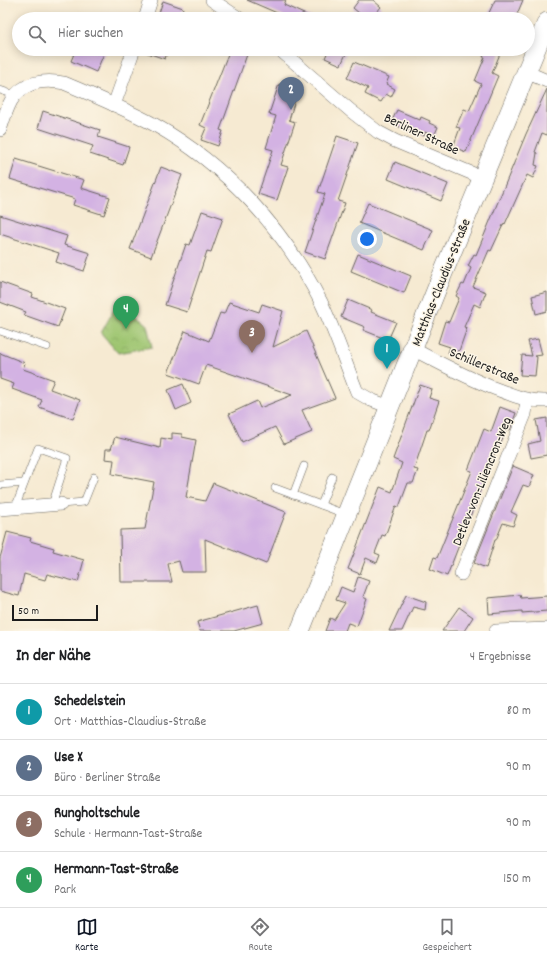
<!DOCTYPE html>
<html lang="de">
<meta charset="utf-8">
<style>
:root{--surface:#fff;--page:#f6f6f6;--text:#202124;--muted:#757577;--line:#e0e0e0;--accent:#111827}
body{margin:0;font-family:Dekko,sans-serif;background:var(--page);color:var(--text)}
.scale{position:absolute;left:12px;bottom:10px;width:86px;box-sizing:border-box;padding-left:4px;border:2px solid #1c1c1c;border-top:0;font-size:11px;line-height:14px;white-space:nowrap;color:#1c1c1c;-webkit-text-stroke:3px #fcf5e5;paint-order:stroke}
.you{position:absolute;left:367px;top:239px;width:14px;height:14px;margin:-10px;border:3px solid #fff;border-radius:50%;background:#1a73e8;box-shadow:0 0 0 6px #1a73e833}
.badge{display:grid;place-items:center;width:26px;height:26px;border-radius:50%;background:var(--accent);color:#fff;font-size:13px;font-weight:700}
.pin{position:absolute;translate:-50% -33px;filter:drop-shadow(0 1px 2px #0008)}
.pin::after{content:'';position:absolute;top:21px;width:14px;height:12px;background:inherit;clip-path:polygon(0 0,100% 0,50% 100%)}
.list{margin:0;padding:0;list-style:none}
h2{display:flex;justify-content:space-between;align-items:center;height:52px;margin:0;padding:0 16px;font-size:17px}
h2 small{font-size:13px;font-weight:400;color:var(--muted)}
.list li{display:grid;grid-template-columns:26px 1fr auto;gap:12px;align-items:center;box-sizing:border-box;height:56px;padding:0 16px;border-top:1px solid var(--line)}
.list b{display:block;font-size:15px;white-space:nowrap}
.list p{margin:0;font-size:13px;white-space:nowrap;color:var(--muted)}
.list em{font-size:13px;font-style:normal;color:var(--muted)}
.icon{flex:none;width:22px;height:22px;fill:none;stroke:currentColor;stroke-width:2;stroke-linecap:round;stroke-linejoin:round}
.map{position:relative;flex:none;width:547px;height:631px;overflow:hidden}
.search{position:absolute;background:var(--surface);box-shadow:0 2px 10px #0003;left:12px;right:12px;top:12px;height:44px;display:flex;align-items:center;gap:10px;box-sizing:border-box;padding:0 14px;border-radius:22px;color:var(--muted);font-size:15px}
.sheet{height:276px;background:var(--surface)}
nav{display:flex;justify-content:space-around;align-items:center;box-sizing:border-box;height:56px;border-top:1px solid var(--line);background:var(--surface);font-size:11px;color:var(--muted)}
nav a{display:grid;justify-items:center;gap:2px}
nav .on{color:var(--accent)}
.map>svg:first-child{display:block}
.park{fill:url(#park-crowns);stroke:#5c7046}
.building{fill:#d3b2e3}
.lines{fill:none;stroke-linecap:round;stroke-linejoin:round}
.lane-casing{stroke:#68645c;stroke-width:8}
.street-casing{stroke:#68645c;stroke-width:14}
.secondary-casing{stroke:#68645c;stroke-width:20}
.lane{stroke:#fff;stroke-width:7}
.street{stroke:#fff;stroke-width:13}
.secondary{stroke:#fff;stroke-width:19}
.labels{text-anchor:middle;stroke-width:3;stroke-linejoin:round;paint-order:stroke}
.street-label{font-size:14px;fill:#1c1c1c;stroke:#fcf5e5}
</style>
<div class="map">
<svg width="547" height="631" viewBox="0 0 547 631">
<defs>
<pattern id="park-crowns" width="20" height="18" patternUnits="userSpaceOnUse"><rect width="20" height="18" fill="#9dc570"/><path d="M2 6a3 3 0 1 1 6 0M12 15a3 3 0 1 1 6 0" fill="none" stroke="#87a960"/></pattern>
</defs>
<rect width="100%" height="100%" fill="#fcf5e5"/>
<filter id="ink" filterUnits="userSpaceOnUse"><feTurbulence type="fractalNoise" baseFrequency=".025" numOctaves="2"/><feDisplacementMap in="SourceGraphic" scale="8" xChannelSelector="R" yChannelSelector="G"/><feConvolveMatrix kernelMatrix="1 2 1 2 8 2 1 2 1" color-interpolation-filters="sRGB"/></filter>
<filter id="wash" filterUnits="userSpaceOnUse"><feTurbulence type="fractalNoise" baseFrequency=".012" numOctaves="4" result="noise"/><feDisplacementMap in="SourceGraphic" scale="16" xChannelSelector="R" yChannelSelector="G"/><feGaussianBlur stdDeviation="0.9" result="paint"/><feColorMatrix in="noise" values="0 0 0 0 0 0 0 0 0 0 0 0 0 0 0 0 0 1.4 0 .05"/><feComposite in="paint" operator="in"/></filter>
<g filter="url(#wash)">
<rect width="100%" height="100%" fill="#f6ead2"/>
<!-- park -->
<path class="park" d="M115,308L130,311L147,325L152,347L118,353L101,333Z"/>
<g id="blocks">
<!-- building -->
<g class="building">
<path d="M247,0H286L284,5L315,19H282L284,16Z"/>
<path d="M359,0H373L381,7L371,19H366L353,8Z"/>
<path d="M495,0H523L515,19H510L500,15L498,19H486Z"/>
<path d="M163,1L183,8L179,19H157Z"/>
<path d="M76,49H106L96,72L71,61Z"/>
<path d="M142,49H168L165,59L142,51Z"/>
<path d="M230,49H249L220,130L223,131L218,146L201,140L206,128L200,125Z"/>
<path d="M329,49H348L341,65L325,58Z"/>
<path d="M486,49H502L492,73L498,76L466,152L453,147L460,128L456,127L464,109L469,111L481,84L475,81L485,57H483Z"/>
<path d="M354,62L389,77L386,84L395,89L391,97L386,94L381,102L365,94L368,88L347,78Z"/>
<path d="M279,84L298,90L289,120L295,122L281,165L288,167L277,200L258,194L273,150L266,148L276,116L269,114Z"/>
<path d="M547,89V135L542,133L535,152L537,153L535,165L538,166L533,178L527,175L505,224L504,223L491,251L489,250L473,287L486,292L480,307L474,304L464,327L467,328L459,351L458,350L456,356L448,353L450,347L438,343L445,321L449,322L459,298L456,296L462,284L464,285L471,268L468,266L474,254L476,255L526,134Z"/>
<path d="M397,110L420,120L421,117L430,121L429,123L438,127L434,136L425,132L424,136L414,131L413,133L391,123Z"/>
<path d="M43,111L100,130L98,137L129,147L123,165L90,154L93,146L38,128Z"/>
<path d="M337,136L358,143L338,201L345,203L325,259L305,252L325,194L318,192Z"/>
<path d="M16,159L84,180L81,188L110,197L104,215L73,205L75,199L10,179Z"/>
<path d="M395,162L448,184L441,201L388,179Z"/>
<path d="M161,167L182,175L151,257L130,249Z"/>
<path d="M368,203L433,230L424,250L359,223Z"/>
<path d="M202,211L223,218L211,252L207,251L187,312L165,305L186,244L190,245Z"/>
<path d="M0,215L67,236L64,245L90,253L84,271L56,262L59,253L0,234Z"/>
<path d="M358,254L411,276L404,293L351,271Z"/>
<path d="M0,282L33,294L32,297L65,309L58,327L24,315L26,312L0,302Z"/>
<path d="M547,292V311L536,314L532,296Z"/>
<path d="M348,300L372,310L371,312L396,322L388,340L363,330L365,327L341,317Z"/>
<path d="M229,302L259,312L262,304L283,311L273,347L306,331L335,398L302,410L312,432L284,444L275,427L242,442L229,414L257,401L260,408L292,395L206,365L199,384L168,373L185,331L209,341L220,313L224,314Z"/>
<path d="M538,339L542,355L535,356L537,357L535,376L520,375L522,355L532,356L528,341Z"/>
<path d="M0,353L25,363L23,369L54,380L50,389L80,400L73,419L39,407L42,400L12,389L14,384L0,379Z"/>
<path d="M183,384L191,403L176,410L168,390Z"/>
<path d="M420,385L432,389L429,398L439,401L429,430H427L414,469L418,470L413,483H408L399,507L396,506L385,536L382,535L375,553L380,555L377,563L366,558L360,574L348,569L380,487L392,492L402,463L393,459Z"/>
<path d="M500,407L516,413L510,430L507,428L498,451L496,450L447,576L430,569L434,557L437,558L472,471L468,470L484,429L491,432Z"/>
<path d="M547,418V455L531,458L528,444L540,441L536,420Z"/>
<path d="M172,433L182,434V437L196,440L186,497L205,501L213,483L286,512L266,564L205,539L206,572H182L179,561L168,564L172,582H121L120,530L145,529L154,482L112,474L114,460L105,459L106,449H111L115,437L160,448L161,438L172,440Z"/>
<path d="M513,466L534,475L529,487L523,485L511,512L517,515L513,526L503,523L496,540H495L486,568L474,563Z"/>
<path d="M7,532L31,538L30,541L54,548L53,551L84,560L78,582L47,574L45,580L24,574L19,596L0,591V558Z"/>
<path d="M358,577L369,581L363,597L367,599L357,626L348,623L345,631H325L330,618L334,620L345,603L336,600L341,587L353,592Z"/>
<path d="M406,595L426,602L425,610L413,607L402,631H389Z"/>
<path d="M520,595L521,598L547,596V611L522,613V611L489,614L488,598Z"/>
<path d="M258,605L263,623L234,631H200L197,622Z"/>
<path d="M459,607L473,617L464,631H442Z"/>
</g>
</g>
</g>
<g filter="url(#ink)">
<use href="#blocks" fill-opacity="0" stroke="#68645c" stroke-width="1"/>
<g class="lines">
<!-- lane casing -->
<g class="lane-casing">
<g id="lane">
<path d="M0,90L15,95"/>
<path d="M0,331L47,347"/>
<path d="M0,485L24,483"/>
<path d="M275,488L345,514"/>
<path d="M293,495L304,466"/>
<path d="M61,504L84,502L94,477"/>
<path d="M321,505L332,477"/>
<path d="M15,508L38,448L67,458L52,505"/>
</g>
</g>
<!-- street casing -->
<g class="street-casing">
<g id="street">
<path d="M212,0L240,19"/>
<path d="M145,19L151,0"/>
<path d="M279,49L351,111L378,132L395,141L483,178"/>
<path d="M526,72L547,81"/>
<path d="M114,105L134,49"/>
<path d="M0,130C3,121 6,110 11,101C23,82 44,79 64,83C95,96 126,109 155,125C226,165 284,229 321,302C335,331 345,362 357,392L371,400L390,407"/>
<path d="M413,349C439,363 464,376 491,387C510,394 526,402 547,401"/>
<path d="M0,509L61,504"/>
<path d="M461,574L525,414L527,400"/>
<path d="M496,631L547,629"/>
</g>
</g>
<!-- secondary casing -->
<g class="secondary-casing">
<path id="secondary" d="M300,631L441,278L547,22"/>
</g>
<!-- lane -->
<use href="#lane" class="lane"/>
<!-- street -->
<use href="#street" class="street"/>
<!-- secondary -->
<use href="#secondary" class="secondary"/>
</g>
</g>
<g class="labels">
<!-- street labels -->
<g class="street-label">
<text transform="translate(422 133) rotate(25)" y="5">Berliner Straße</text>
<text transform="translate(440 282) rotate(-68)" y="5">Matthias-Claudius-Straße</text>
<text transform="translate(485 365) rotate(23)" y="5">Schillerstraße</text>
<text transform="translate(481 481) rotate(-68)" y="5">Detlev-von-Liliencron-Weg</text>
</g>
</g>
</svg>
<div class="scale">50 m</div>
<div class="you"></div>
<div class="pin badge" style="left:387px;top:369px;background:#0f9aa8">1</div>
<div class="pin badge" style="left:291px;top:110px;background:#5c6f8a">2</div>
<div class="pin badge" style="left:252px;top:353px;background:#8d6e63">3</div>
<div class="pin badge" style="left:126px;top:329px;background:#2e9e5b">4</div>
<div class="search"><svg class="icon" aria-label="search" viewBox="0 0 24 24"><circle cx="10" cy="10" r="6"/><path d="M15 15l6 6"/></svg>Hier suchen</div>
</div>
<section class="sheet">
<h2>In der Nähe<small>4 Ergebnisse</small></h2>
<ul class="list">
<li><span class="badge" style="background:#0f9aa8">1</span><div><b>Schedelstein</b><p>Ort · Matthias-Claudius-Straße</p></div><em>80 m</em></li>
<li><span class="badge" style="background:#5c6f8a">2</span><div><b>Use X</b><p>Büro · Berliner Straße</p></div><em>90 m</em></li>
<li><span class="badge" style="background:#8d6e63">3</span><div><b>Rungholtschule</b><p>Schule · Hermann-Tast-Straße</p></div><em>90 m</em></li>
<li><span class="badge" style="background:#2e9e5b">4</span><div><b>Hermann-Tast-Straße</b><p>Park</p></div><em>150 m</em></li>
</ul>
</section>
<nav>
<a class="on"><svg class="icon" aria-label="map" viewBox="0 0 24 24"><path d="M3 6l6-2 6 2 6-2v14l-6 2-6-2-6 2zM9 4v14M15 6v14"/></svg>Karte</a>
<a><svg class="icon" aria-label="directions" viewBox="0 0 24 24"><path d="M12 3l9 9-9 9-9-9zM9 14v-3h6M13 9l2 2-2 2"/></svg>Route</a>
<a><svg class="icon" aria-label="saved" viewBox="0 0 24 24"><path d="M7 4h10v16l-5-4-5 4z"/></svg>Gespeichert</a>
</nav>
